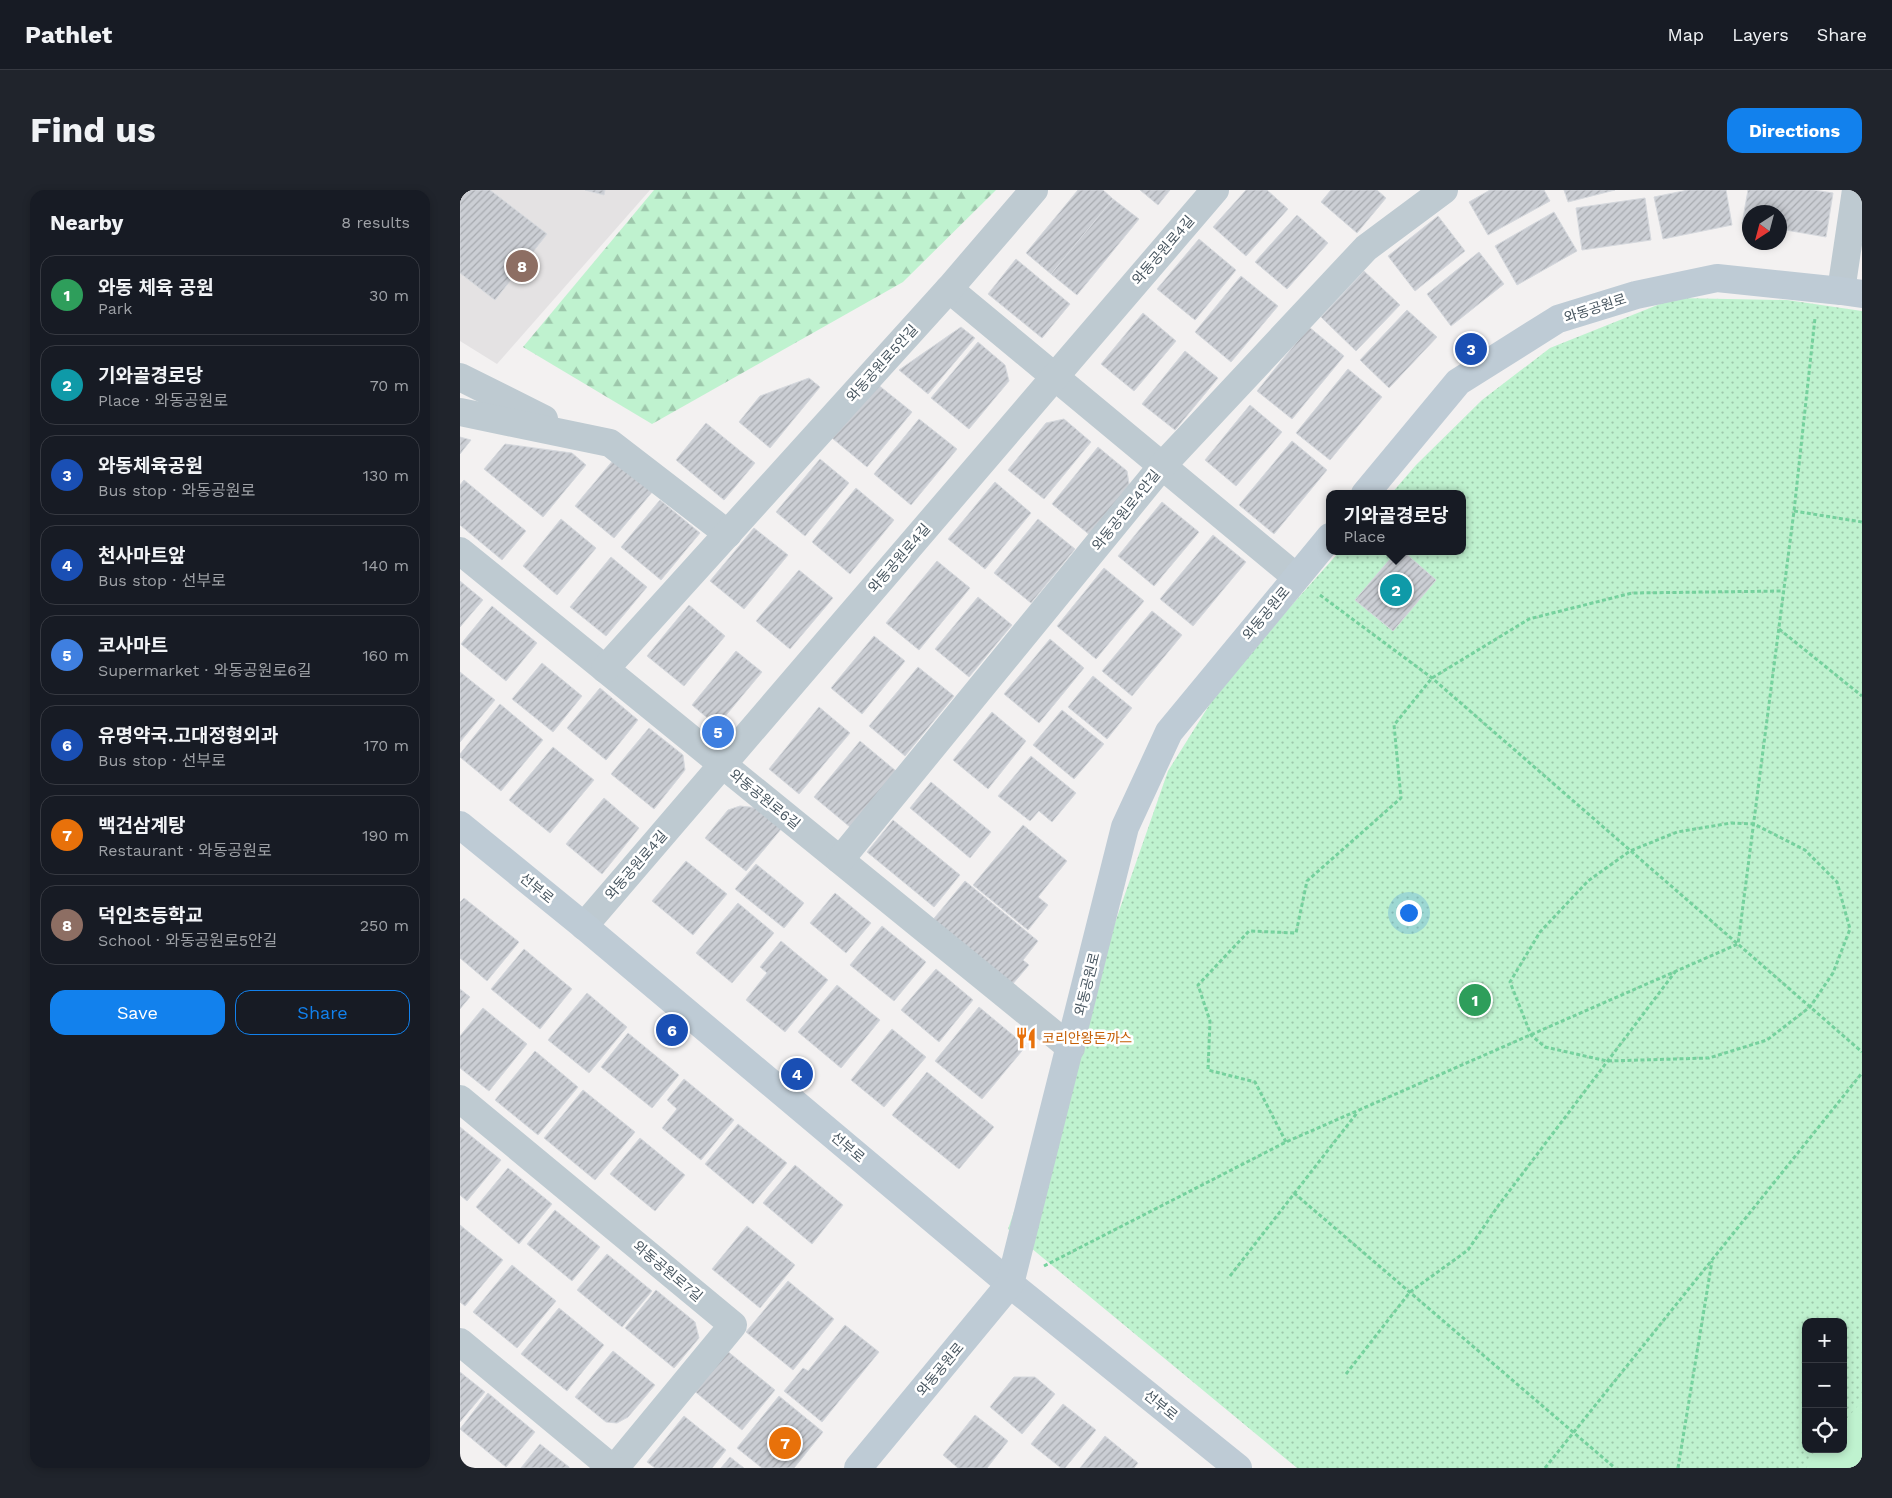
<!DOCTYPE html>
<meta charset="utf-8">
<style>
:root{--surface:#171b24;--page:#20242c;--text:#f1f3f6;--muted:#9ea1a6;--line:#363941;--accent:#1281ed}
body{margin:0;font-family:"Work Sans","Noto Sans KR",sans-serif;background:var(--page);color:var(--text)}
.controls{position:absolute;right:15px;bottom:15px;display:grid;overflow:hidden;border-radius:10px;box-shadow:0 2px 8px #0003}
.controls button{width:45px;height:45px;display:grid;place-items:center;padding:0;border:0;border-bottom:1px solid var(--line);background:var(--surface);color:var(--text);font:25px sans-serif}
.compass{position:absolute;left:1282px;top:15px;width:45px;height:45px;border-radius:50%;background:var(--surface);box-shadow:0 2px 8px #0003;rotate:216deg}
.you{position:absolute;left:948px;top:722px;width:18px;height:18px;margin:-12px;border:4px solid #fff;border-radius:50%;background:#1a73e8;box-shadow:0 0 0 8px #1a73e833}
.badge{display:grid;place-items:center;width:32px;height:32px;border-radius:50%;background:var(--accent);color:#fff;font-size:16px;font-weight:700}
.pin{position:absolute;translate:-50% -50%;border:2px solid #fff;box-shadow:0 1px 5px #0006}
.popup{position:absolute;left:866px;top:300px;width:140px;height:65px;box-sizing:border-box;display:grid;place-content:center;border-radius:10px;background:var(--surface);filter:drop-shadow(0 1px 4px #0005);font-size:16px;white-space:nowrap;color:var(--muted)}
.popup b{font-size:19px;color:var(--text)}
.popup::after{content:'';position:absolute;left:50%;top:100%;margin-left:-10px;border:10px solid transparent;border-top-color:var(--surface)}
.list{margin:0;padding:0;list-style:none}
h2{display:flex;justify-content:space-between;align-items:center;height:65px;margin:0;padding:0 20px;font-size:21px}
h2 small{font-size:16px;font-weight:400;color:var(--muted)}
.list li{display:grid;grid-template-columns:32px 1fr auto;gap:15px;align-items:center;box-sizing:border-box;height:80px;margin:0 10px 10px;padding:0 10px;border:1px solid var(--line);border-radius:15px}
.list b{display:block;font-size:19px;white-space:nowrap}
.list p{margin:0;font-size:16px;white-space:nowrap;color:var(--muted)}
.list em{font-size:16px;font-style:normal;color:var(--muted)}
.actions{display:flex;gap:10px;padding:15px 20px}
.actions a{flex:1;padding:11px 0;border:1px solid var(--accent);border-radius:15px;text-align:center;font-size:18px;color:var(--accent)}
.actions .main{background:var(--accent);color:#fff}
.icon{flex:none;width:28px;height:28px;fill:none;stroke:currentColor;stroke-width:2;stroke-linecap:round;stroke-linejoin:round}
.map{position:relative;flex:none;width:1402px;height:1278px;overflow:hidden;border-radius:15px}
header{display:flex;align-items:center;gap:30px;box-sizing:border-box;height:70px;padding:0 25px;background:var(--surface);border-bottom:1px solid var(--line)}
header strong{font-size:24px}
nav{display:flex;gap:28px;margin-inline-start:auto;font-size:18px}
.intro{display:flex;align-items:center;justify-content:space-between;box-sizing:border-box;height:120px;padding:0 30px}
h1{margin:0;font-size:35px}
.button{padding:12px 22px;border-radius:15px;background:var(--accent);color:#fff;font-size:18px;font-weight:700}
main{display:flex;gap:30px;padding:0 30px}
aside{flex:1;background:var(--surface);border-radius:15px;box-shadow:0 2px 8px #0003}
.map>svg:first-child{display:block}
.education{fill:#e4e2e3}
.forest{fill:url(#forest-firs)}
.park{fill:url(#park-dots);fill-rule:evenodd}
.garden{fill:#bff2cf}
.building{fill:url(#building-hatch);stroke:#d5d8dd}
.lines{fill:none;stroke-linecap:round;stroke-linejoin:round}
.path{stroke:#75d19d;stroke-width:3;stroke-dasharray:4 2.5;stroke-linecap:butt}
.street{stroke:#becad1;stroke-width:28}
.secondary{stroke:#becbd5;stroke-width:28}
.labels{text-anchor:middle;stroke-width:5;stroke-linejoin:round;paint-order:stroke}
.street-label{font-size:14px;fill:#485660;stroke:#fff}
.food-label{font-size:14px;fill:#c56008;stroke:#fff;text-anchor:start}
</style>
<header>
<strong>Pathlet</strong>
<nav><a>Map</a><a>Layers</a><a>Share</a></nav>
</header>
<div class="intro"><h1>Find us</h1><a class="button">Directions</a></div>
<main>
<aside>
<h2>Nearby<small>8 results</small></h2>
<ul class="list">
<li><span class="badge" style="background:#2e9e5b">1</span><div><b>와동 체육 공원</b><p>Park</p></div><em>30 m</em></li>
<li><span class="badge" style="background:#0f9aa8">2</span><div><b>기와골경로당</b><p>Place · 와동공원로</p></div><em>70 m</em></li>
<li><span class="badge" style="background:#1a4fb4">3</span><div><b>와동체육공원</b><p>Bus stop · 와동공원로</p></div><em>130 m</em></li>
<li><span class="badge" style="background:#1a4fb4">4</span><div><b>천사마트앞</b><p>Bus stop · 선부로</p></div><em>140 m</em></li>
<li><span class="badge" style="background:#3f7fe0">5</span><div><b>코사마트</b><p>Supermarket · 와동공원로6길</p></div><em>160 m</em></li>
<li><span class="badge" style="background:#1a4fb4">6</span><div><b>유명약국.고대정형외과</b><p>Bus stop · 선부로</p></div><em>170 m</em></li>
<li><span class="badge" style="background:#e8710a">7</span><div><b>백건삼계탕</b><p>Restaurant · 와동공원로</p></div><em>190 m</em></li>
<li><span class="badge" style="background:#8d6e63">8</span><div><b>덕인초등학교</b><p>School · 와동공원로5안길</p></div><em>250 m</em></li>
</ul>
<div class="actions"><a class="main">Save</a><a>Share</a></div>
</aside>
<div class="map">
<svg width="1402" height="1278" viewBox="0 0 1402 1278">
<defs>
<pattern id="forest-firs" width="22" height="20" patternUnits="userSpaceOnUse" patternTransform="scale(1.25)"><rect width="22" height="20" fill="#bff2cf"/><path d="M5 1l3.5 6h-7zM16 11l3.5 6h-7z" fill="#9dc7ab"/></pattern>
<pattern id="park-dots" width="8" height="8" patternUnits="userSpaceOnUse" patternTransform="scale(1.25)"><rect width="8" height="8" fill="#bff2cf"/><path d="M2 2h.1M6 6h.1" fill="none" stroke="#9dc7ab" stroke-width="1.8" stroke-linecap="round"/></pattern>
<pattern id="building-hatch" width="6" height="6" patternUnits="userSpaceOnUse" patternTransform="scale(1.25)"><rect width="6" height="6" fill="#cbced4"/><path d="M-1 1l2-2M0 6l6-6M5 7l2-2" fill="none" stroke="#a7aaaf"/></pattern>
</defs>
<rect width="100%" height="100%" fill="#f3f1f1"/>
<!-- education -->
<path class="education" d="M0,0H190L37,174L0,151Z"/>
<!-- forest -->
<path class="forest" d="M194,0H536L443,92L192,234L63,157Z"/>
<!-- park -->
<path class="park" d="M1215,108L1327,110L1402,121V1278H837L548,1039L708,581L765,490L880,361H1002V304H931L956,275L1022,210L1090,158ZM1346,1132H1383V1259H1346Z"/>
<!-- garden -->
<path class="garden" d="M1402,1211V1278H1346L1361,1259H1383V1233Z"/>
<!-- building -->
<g class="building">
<path d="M0,0H30L87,44L35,110L0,83Z"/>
<path d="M125,0H145L144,5Z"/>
<path d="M618,0H643L653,9L591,84L566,63Z"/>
<path d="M680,0H710L698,15Z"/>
<path d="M786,0H807L828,19L786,66L753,37Z"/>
<path d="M871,0H917L926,8L897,43L861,12Z"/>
<path d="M1030,0H1084L1090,11L1028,45L1009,12Z"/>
<path d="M1104,0H1155L1108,12Z"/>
<path d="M1228,0H1266L1272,35L1203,49L1194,7Z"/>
<path d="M1288,0H1353L1373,3L1366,47L1320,39V22H1290V35L1282,34Z"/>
<path d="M1185,8L1191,50L1122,60L1116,18Z"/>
<path d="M653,9L679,29L617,105L591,84Z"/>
<path d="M1094,22L1117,61L1057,95L1035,56Z"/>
<path d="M837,25L868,53L827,99L795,72Z"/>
<path d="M978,26L1005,61L955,101L928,66Z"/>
<path d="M739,49L776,80L735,130L697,99Z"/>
<path d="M1019,62L1044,94L991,136L967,104Z"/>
<path d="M556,69L610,114L582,148L528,104Z"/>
<path d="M904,81L940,115L896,161L861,127Z"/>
<path d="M781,86L818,116L771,172L735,142Z"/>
<path d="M947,120L977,147L929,198L900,170Z"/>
<path d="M683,123L716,151L674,201L641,174Z"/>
<path d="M501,137L515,148L468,204L439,180Z"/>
<path d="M849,137L884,166L832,229L797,201Z"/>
<path d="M518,152L545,175L549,191L509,239L471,208Z"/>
<path d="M725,161L758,188L715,240L682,214Z"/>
<path d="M888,179L922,207L870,270L836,243Z"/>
<path d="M349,188L360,197L310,258L279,232L300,206Z"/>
<path d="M417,194L452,222L407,277L372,248Z"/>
<path d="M790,215L822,242L776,296L745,270Z"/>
<path d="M459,229L497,259L451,315L414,284Z"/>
<path d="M604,229L631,252L584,309L548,280L586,233Z"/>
<path d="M246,233L295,273L264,310L216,270Z"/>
<path d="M0,247L11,250L0,264Z"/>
<path d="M832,251L867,280L814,344L779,315Z"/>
<path d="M45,254L112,263L126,275L83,327L24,279Z"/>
<path d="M638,257L667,281L670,300L631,346L592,314Z"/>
<path d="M155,268L193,301L154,348L115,316Z"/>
<path d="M360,269L389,293L345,346L316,322Z"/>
<path d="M4,290L66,341L42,370L0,335V295Z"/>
<path d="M535,292L571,323L525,379L488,349Z"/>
<path d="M396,298L434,330L390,384L352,352Z"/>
<path d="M200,310L240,343L201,390L161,357Z"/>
<path d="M702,312L739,342L694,396L658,366Z"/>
<path d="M101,329L136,358L97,405L63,376Z"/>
<path d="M578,329L615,359L571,413L534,383Z"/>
<path d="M294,338L328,365L284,419L250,391Z"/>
<path d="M753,345L786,372L733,436L700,409Z"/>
<path d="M937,361H943L976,390L933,441L895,410Z"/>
<path d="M151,367L187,397L146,446L110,417Z"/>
<path d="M477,371L510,398L459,460L426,433Z"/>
<path d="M644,378L684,411L636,469L597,436Z"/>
<path d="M339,380L373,408L330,459L296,431Z"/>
<path d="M0,391L23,410L0,437Z"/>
<path d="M518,407L552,435L509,487L475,459Z"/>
<path d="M229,415L265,446L224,496L187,466Z"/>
<path d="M32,416L77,453L46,491L1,454Z"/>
<path d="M692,421L722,445L672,506L642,481Z"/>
<path d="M414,446L445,471L402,524L371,498Z"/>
<path d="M590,449L624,478L579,533L544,504Z"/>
<path d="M276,461L302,482L257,536L232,515Z"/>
<path d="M82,473L122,506L93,542L52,509Z"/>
<path d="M458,477L494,506L445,566L409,536Z"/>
<path d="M0,482L35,510L0,552Z"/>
<path d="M633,486L672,518L647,549L608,517Z"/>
<path d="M140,498L178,530L146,570L107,538Z"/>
<path d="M40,514L83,550L41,601L0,567V564Z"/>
<path d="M359,517L390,543L339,604L309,579Z"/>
<path d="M602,520L644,554L614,589L573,555Z"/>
<path d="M532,522L566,551L528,599L493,570Z"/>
<path d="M189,538L223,565L225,580L194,619L151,584Z"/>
<path d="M400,551L436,581L390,637L354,607Z"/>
<path d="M93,557L134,590L90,643L49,610Z"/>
<path d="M571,566L616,603L592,632L579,621L570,631L538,606Z"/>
<path d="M471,592L531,642L510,668L450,618Z"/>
<path d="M144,608L179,638L142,684L106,654Z"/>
<path d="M280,616L298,618L322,638L286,681L245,648L268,620Z"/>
<path d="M433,630L500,685L474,717L407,662Z"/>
<path d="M563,635L607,671L578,707L588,715L568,740L513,695Z"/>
<path d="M226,671L267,704L233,745L192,711Z"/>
<path d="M296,674L344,713L324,738L275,699Z"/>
<path d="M505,691L578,751L563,770L569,775L545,803L466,738Z"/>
<path d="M375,703L411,733L386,763L350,733Z"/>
<path d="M4,708L59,752L27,791L0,768V712Z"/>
<path d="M278,713L314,743L272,793L236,763Z"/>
<path d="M422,736L466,772L434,811L390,775Z"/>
<path d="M321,751L368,790L325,842L286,810L307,783L300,777Z"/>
<path d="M64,759L112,799L80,839L31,799Z"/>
<path d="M476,779L513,810L479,852L441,820Z"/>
<path d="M377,795L420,830L381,878L338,842Z"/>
<path d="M0,799L10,807L0,819Z"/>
<path d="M127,803L167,837L129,883L88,850Z"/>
<path d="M519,817L566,856L522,909L475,871Z"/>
<path d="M23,818L67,854L29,901L0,878V846Z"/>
<path d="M432,839L466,867L424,917L391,890Z"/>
<path d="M168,843L219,885L192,918L141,877Z"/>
<path d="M75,861L118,897L78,945L35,910Z"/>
<path d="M467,882L534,937L499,979L432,925Z"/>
<path d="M224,889L274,930L241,970L202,938L217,919L207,910Z"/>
<path d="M123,900L175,942L135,990L84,948Z"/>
<path d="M278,934L327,973L293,1014L245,974Z"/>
<path d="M0,937L41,970L7,1011L0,1005Z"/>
<path d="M180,948L225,985L195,1021L150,984Z"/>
<path d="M335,975L383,1015L352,1054L303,1013Z"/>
<path d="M48,978L92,1014L59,1054L16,1017Z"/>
<path d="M95,1020L140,1057L112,1091L67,1054Z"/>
<path d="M0,1035L43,1070L5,1116L0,1112Z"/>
<path d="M287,1036L335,1075L300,1118L252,1079Z"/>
<path d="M147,1064L192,1101L162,1137L117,1100Z"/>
<path d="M52,1075L96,1111L57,1158L13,1122Z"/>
<path d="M328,1091L374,1129L333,1180L286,1142Z"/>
<path d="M196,1100L235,1132L239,1148L214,1178L165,1138Z"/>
<path d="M99,1118L144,1155L107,1201L61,1164Z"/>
<path d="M385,1135L419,1162L362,1232L324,1201L343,1178L348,1181Z"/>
<path d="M266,1160L315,1200L282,1240L233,1200Z"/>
<path d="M153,1161L195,1195L168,1227L157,1233L146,1232L115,1207Z"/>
<path d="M0,1182L25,1202L0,1232Z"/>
<path d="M554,1187H575L595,1204L562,1244L530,1217Z"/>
<path d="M28,1203L75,1242L46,1277L0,1239Z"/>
<path d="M319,1206L363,1242L334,1278H302L277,1258Z"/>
<path d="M603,1214L636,1240L605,1278H601L571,1254Z"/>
<path d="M515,1225L548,1251L527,1278H498L483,1265Z"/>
<path d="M224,1226L266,1260L252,1278H195L187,1272Z"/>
<path d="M645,1246L678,1273L674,1278H620Z"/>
<path d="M80,1254L109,1277V1278H61Z"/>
<path d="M270,1267L284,1278H261Z"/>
</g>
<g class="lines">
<!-- path -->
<g class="path">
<path d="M1334,321L1402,332"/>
<path d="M860,405L972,488L1402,862"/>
<path d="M1319,439L1402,506"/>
<path d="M1271,633L1294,634L1345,660L1377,692L1390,739L1373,783L1350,817L1307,850L1249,868L1147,871L1085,857L1071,845L1050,792L1080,742L1128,691L1170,661L1217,642Z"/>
<path d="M826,952L795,892L748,880L750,831L738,795L789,741L836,743L847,691L941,608L934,535L972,488L1069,429L1172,403L1323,401"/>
<path d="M834,1003L1155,1278"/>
<path d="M584,1076L826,952L1278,754L1334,321L1355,128"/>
<path d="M770,1086L897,923"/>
<path d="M886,1184L950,1102L1008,1060L1038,1016L1215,782"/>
<path d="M1085,1278L1402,883"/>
<path d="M1218,1278L1252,1071"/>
</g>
<!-- street -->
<g class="street">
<path d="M489,99L836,387"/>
<path d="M1381,101L1396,0"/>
<path d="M0,187L84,229"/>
<path d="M0,222L150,253L268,344"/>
<path d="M0,361L611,858"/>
<path d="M145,479L489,99L574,0"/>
<path d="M380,670L702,276L906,58L984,0"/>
<path d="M124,736L755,0"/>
<path d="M0,909L273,1135L155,1278"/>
<path d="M0,1152L152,1278"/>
</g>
<!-- secondary -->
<g class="secondary">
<path d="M905,304L998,192L1098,129L1176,105L1257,88L1381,101L1402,104"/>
<path d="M0,635L124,736L550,1094L778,1278"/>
<path d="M398,1278L550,1094L665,637L709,542L870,347"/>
</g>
</g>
<!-- icons -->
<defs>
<g id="restaurant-bare" transform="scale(1.725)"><path d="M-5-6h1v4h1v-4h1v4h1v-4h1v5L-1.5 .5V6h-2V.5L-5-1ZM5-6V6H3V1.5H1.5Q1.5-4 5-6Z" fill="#e8710a" stroke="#fff" stroke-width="2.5" paint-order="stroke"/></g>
</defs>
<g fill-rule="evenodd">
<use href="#restaurant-bare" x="566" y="848"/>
</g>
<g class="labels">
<!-- street labels -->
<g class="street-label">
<text transform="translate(703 60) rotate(-49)" y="5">와동공원로4길</text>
<text transform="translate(1135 118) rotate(-18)" y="5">와동공원로</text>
<text transform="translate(422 173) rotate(-48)" y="5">와동공원로5안길</text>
<text transform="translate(666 320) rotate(-51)" y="5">와동공원로4안길</text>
<text transform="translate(439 368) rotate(-49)" y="5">와동공원로4길</text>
<text transform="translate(806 423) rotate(-50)" y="5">와동공원로</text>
<text transform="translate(305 609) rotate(39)" y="5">와동공원로6길</text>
<text transform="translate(176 675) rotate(-49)" y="5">와동공원로4길</text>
<text transform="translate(77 698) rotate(39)" y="5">선부로</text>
<text transform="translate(627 794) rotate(-76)" y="5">와동공원로</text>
<text transform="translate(388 957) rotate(40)" y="5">선부로</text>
<text transform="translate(208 1081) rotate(40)" y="5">와동공원로7길</text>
<text transform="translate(480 1179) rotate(-50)" y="5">와동공원로</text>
<text transform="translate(701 1215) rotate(39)" y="5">선부로</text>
</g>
<!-- food labels -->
<g class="food-label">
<text x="582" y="853">코리안왕돈까스</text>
</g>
</g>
</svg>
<div class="controls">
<button>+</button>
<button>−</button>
<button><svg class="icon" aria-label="locate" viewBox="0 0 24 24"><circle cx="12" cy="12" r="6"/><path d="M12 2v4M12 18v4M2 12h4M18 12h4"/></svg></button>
</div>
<svg class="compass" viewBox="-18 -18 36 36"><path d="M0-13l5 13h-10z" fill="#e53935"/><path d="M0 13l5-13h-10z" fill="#9ea1a6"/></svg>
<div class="you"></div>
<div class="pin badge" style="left:1015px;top:810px;background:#2e9e5b">1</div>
<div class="pin badge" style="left:936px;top:400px;background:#0f9aa8">2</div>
<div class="popup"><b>기와골경로당</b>Place</div>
<div class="pin badge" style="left:1011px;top:159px;background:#1a4fb4">3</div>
<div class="pin badge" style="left:337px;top:884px;background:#1a4fb4">4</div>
<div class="pin badge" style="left:258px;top:542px;background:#3f7fe0">5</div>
<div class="pin badge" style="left:212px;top:840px;background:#1a4fb4">6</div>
<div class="pin badge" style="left:325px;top:1253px;background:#e8710a">7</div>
<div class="pin badge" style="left:62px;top:76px;background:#8d6e63">8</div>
</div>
</main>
